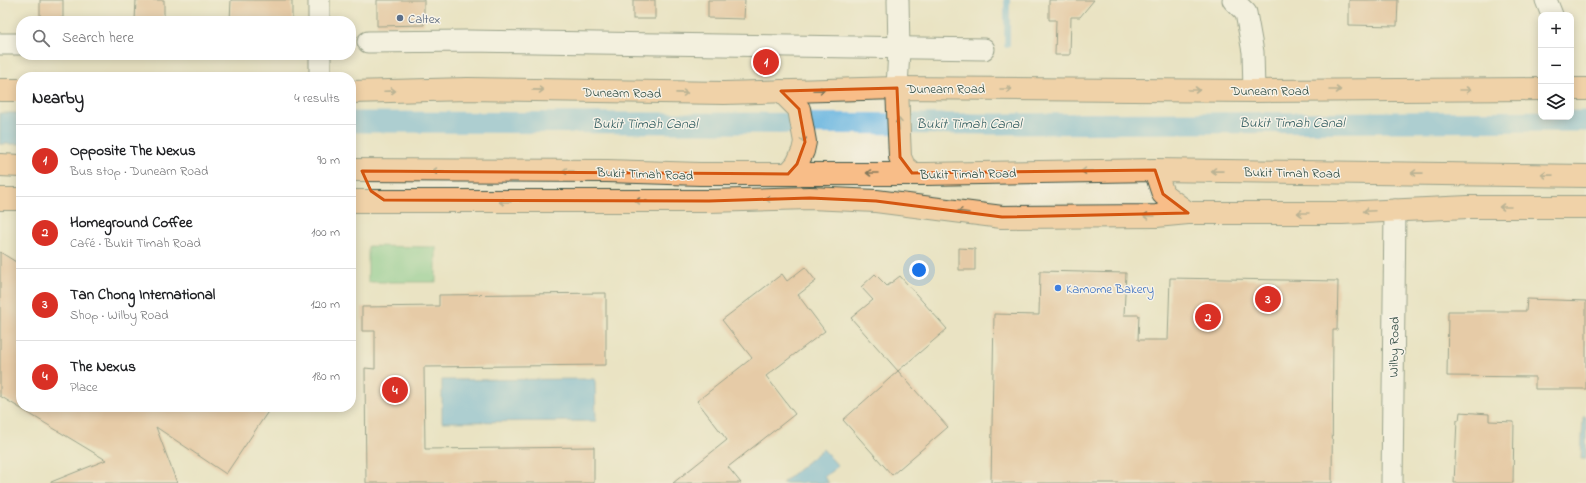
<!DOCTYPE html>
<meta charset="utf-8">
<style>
:root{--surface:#fff;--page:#f6f6f6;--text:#202124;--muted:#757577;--line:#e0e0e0;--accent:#d93025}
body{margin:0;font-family:"Indie Flower",sans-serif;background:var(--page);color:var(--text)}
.controls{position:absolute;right:12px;top:12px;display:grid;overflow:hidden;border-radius:8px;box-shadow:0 2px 10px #0003}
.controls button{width:36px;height:36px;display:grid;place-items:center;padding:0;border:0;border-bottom:1px solid var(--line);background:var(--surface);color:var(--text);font:20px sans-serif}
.you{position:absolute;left:919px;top:270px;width:14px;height:14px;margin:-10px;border:3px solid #fff;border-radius:50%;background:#1a73e8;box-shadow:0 0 0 6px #1a73e833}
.badge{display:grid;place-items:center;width:26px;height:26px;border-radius:50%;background:var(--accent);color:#fff;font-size:13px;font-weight:700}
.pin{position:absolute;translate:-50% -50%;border:2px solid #fff;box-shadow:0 1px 4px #0006}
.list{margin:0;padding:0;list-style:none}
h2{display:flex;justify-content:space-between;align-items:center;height:52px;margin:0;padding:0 16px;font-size:17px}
h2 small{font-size:13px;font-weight:400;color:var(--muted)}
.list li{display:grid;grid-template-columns:26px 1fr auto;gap:12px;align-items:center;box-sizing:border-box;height:72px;padding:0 16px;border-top:1px solid var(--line)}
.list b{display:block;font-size:15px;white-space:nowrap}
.list p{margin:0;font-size:13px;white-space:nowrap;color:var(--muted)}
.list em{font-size:13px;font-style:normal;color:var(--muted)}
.icon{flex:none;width:22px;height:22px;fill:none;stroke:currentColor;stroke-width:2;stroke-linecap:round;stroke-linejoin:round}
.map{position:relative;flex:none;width:1586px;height:483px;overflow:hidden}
.search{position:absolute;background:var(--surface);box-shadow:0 2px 10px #0003;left:16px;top:16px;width:340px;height:44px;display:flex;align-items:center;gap:10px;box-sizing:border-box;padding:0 14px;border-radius:16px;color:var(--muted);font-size:15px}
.panel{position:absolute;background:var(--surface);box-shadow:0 2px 10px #0003;left:16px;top:72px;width:340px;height:340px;border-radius:16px}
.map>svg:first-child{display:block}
.green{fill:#76c98c;stroke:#4a8360}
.water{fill:#65b4e0;stroke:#42788a}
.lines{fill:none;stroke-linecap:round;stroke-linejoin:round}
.stream{stroke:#65b4e0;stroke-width:6}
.canal{stroke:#65b4e0;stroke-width:21}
.building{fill:#e3ae85}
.minor-casing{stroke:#3d5649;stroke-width:23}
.trunk-casing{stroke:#3d5649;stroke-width:24}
.minor{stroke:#fff;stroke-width:21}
.trunk{stroke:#f8bd88;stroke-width:22}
.oneway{stroke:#81775a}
.marked{fill:none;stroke:#d45610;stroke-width:3;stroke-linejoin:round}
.service-dot{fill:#5c6f8a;stroke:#f7f3e8;stroke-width:1.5}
.shop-dot{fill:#3f7fe0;stroke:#f7f3e8;stroke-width:1.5}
.labels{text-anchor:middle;stroke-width:3;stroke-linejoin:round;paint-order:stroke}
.service-label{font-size:13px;fill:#4e5e75;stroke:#f7f3e8;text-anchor:start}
.street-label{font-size:13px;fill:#1f3d34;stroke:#f7f3e8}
.shop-label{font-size:13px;fill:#366cbe;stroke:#f7f3e8;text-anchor:start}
.water-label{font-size:14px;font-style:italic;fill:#305b5f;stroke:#f7f3e8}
</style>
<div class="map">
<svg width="1586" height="483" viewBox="0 0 1586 483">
<rect width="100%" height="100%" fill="#f7f3e8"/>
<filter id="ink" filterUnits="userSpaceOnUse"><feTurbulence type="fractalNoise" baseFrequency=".025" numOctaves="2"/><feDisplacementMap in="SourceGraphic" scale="8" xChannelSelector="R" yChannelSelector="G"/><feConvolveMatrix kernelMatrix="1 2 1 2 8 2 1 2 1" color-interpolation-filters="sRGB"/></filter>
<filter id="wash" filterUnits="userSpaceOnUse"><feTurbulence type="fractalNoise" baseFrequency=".012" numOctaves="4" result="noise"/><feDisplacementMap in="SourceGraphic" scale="16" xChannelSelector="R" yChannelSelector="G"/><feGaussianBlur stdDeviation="0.9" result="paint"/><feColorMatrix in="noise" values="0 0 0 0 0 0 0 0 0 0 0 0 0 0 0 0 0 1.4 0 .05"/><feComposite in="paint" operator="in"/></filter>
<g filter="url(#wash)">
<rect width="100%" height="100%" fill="#eae3c3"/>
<!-- green -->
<path class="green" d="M368,246L436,247V282H368Z"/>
<!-- water -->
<g class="water">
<rect x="0" y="113" width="21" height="31"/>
<path d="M595,379L596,421L442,422V380Z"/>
<path d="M1583,417H1586V459H1581Z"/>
<path d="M823,449L838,466L824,477L829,483H782Z"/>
</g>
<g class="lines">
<!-- stream -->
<path class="stream" d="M1007,45V0"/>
<!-- canal -->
<path class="canal" d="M351,122L999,124L1586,121"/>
</g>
<g id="blocks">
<!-- building -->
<g class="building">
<rect x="40" y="0" width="23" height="18"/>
<path d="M136,0H164V21H135Z"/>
<path d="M231,0H292V20H230Z"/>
<path d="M377,0H424V25L377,26Z"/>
<rect x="633" y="0" width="22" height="19"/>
<path d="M708,0H745L744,19L708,18Z"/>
<path d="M1049,0H1094L1080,17H1071L1070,55H1055L1056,20H1049Z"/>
<path d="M1349,0H1398L1397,26L1349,25Z"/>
<path d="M959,248L975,249V270H959Z"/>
<path d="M0,252L21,265V407H271L226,474L156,427L177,483H51V482L106,460L0,396Z"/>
<path d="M805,267L816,281L798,295L825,331L766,376L795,414L728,467L741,483H673L727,440L697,401L752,358L722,320L782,274L787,281Z"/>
<path d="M1040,271L1126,273L1124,315H1139L1138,340H1168L1170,278L1338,281L1337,330H1333L1332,483H991L994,314L1039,315Z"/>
<path d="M875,274L887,286L900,276L947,329L898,371L851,318L873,300L861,287Z"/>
<path d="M606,293V365L424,367L425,449L594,447V483H366L365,368L375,369V331H362V307L439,306V295Z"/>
<path d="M1527,299L1586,301V389H1535V377L1447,376L1448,311H1526Z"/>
<path d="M898,371L948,427L892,475L843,420Z"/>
<path d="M1460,412L1489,414V421L1514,422L1513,483H1454L1457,420H1459Z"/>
</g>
</g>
</g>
<g filter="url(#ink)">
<use href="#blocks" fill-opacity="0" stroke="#3d5649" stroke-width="1"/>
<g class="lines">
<!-- minor casing -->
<g class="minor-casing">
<g id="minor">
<path d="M319,0V21"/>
<path d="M1233,0L1246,13L1253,52L1254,91"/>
<path d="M1546,0L1552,15"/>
<path d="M368,42L468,41L984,49"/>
<path d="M0,44H21"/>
<path d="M320,55V77"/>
<path d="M897,88L899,49L898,0"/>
<path d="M1392,483L1395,210"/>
</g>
</g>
<!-- trunk casing -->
<g class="trunk-casing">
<g id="trunk">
<path d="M897,88L900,157L904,166L912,173"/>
<path d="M1571,89H1586"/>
<path d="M0,90H21"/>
<path d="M781,91L799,109L805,142L803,151L797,164L788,174"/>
<path d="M351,92L468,89L724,93L897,88L1254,91L1541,89"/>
<path d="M0,165L21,166"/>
<path d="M351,170L607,171L700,174H925L1155,170L1586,176"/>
<path d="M1155,170L1163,194L1188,213"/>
<path d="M0,199H21"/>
<path d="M351,201H709L810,198L876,201L1002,217L1156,216L1188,213H1342L1468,207H1586"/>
</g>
</g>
<!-- minor -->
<use href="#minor" class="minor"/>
<!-- trunk -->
<use href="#trunk" class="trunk"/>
</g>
<!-- one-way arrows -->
<defs><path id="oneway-shaft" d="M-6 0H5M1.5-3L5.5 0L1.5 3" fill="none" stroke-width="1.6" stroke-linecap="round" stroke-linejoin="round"/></defs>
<g class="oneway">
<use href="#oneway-shaft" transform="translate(1006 89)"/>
<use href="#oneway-shaft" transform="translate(538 90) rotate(1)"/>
<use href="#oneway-shaft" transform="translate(819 90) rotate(-2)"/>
<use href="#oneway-shaft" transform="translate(1194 90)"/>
<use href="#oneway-shaft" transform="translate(1335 90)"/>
<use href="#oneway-shaft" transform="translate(1465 90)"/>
<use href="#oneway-shaft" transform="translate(390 91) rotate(-2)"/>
<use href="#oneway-shaft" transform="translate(682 93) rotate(1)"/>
<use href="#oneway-shaft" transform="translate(899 124) rotate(-93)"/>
<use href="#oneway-shaft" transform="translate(803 137) rotate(82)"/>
<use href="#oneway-shaft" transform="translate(438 171) rotate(-180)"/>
<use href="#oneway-shaft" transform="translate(568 171) rotate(-180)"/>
<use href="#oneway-shaft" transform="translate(1087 171) rotate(179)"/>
<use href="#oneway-shaft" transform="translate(1217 171) rotate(-179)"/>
<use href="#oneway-shaft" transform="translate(872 173) rotate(180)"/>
<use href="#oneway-shaft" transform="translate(1417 173) rotate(-179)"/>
<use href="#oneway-shaft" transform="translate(1547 175) rotate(-179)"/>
<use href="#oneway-shaft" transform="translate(771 199) rotate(178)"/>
<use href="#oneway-shaft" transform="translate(641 201) rotate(180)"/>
<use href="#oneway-shaft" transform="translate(505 202) rotate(180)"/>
<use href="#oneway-shaft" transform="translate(1505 207) rotate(-180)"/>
<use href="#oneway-shaft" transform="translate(1369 211) rotate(177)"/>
<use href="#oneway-shaft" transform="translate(963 212) rotate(-173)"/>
<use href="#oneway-shaft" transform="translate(1303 213) rotate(180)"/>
<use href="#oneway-shaft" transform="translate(1149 216) rotate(180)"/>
</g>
</g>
<!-- marked area -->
<path d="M0 0H1586V483H0ZM897,88L900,157L912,173L1155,170L1163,194L1188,213L1002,217L876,201L810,198L709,201L384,200L371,191L362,171L788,174L797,164L805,142L799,109L781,91Z" fill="#eae3c3" fill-opacity=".55" fill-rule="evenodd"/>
<path class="marked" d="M897,88L900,157L912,173L1155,170L1163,194L1188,213L1002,217L876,201L810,198L709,201L384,200L371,191L362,171L788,174L797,164L805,142L799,109L781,91Z"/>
<!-- markers -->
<circle class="service-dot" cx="400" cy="18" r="4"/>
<circle class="shop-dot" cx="1058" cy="288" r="4"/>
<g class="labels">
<!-- service labels -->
<g class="service-label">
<text x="408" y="23">Caltex</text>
</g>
<!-- street labels -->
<g class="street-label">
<text x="946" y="93">Dunearn Road</text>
<text x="1270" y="95">Dunearn Road</text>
<text transform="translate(622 92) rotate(1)" y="5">Dunearn Road</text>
<text transform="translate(1292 172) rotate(1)" y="5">Bukit Timah Road</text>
<text transform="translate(645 173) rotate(2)" y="5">Bukit Timah Road</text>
<text transform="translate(968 173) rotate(-1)" y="5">Bukit Timah Road</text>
<text transform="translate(1393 347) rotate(-89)" y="5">Wilby Road</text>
</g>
<!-- shop labels -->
<g class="shop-label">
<text x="1066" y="293">Kamome Bakery</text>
</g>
<!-- water labels -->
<g class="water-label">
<text x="1292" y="127">Bukit Timah Canal</text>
<text x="645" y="128">Bukit Timah Canal</text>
<text x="969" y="128">Bukit Timah Canal</text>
</g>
</g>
</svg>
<div class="controls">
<button>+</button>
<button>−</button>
<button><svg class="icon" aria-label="layers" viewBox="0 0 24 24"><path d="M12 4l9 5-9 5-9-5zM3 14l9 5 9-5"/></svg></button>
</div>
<div class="you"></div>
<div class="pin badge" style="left:766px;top:62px">1</div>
<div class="pin badge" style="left:1208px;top:317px">2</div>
<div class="pin badge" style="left:1268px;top:299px">3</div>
<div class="pin badge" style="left:395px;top:390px">4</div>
<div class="search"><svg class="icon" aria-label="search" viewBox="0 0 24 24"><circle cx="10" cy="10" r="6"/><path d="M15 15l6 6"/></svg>Search here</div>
<section class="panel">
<h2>Nearby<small>4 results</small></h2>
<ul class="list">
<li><span class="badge">1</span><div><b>Opposite The Nexus</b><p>Bus stop · Dunearn Road</p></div><em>90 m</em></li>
<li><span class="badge">2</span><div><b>Homeground Coffee</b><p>Café · Bukit Timah Road</p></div><em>100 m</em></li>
<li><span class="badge">3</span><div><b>Tan Chong International</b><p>Shop · Wilby Road</p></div><em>120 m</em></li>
<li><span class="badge">4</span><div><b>The Nexus</b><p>Place</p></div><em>180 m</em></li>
</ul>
</section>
</div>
